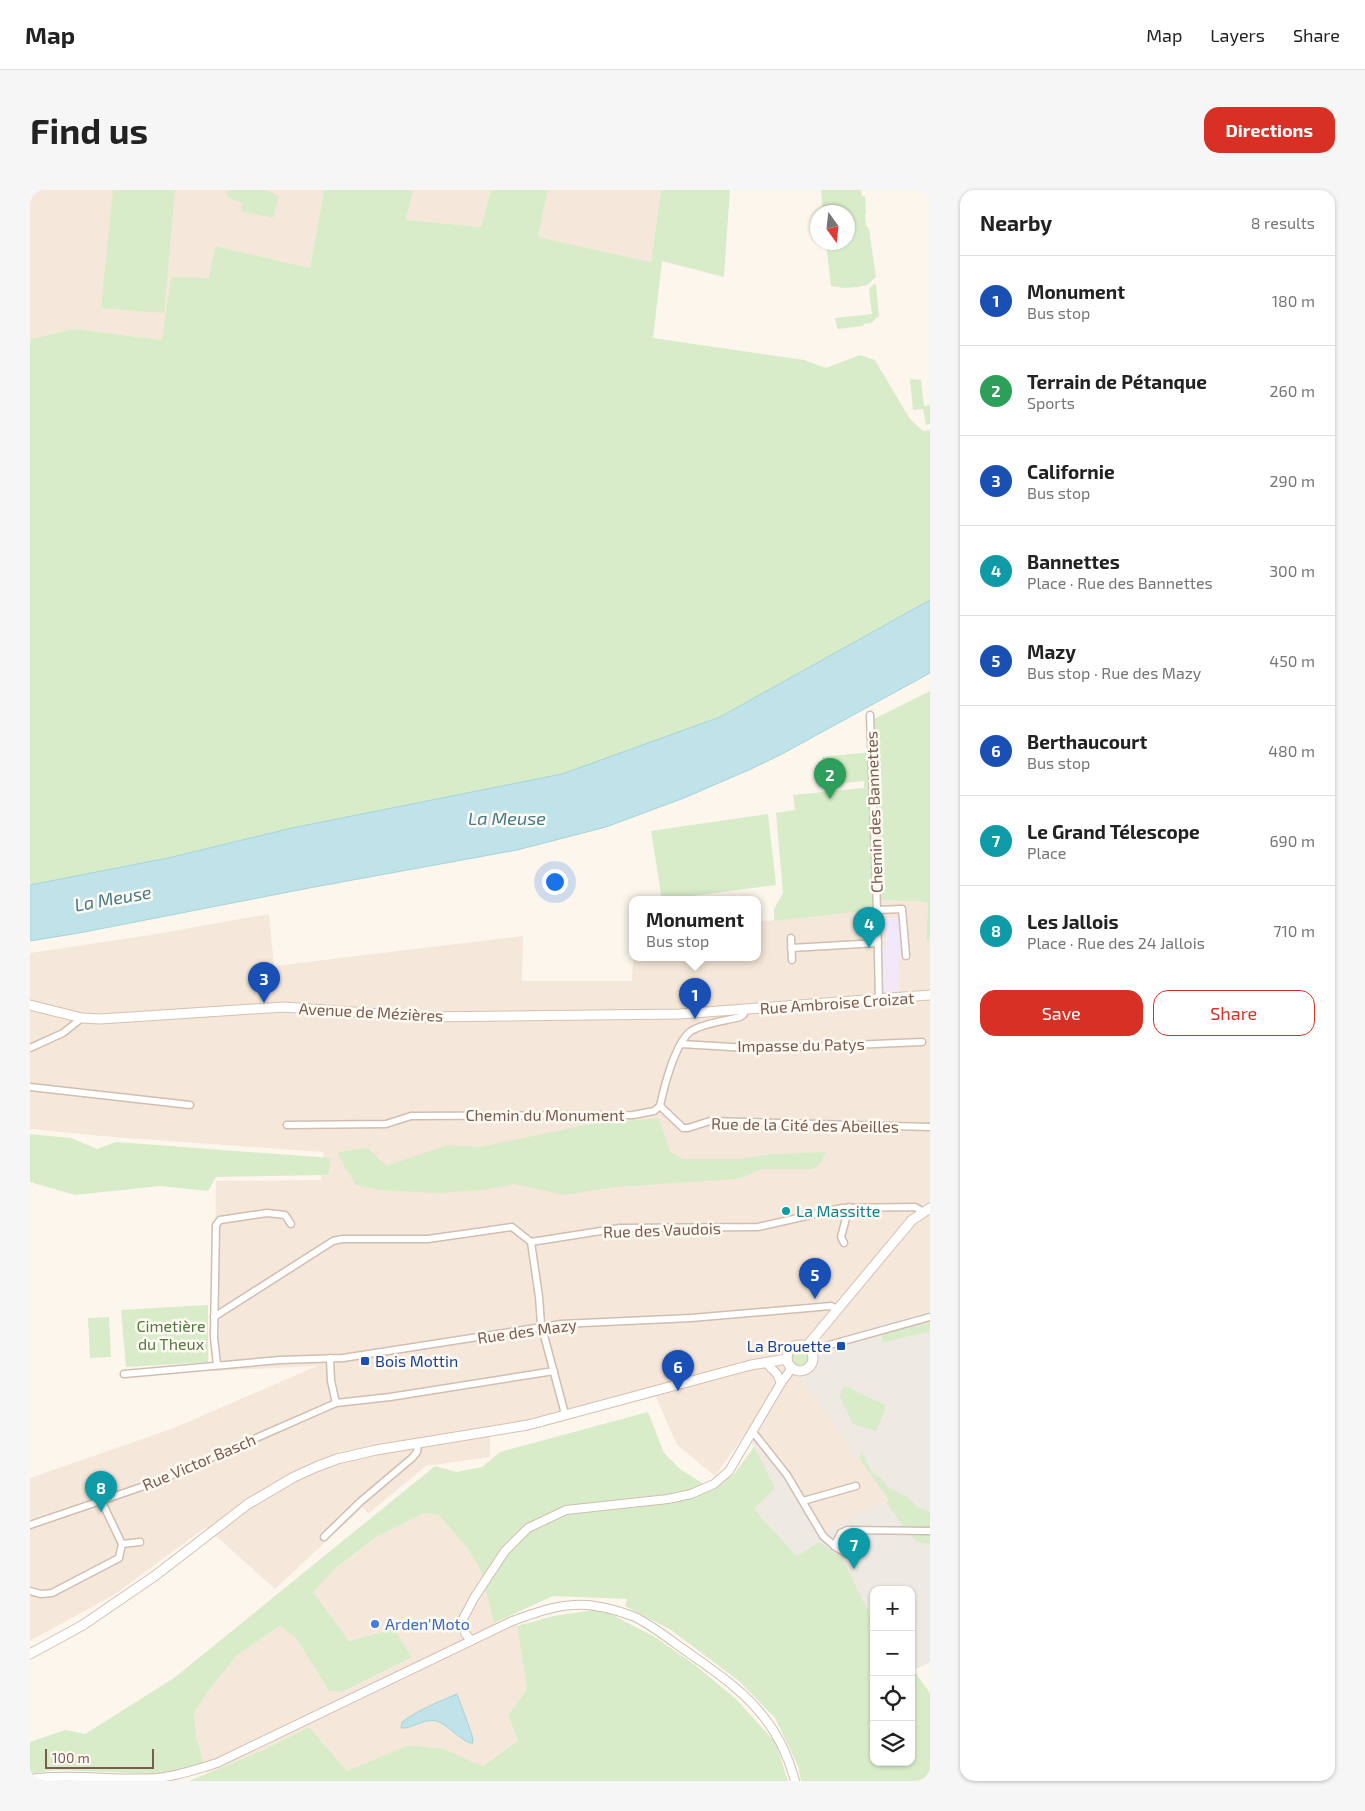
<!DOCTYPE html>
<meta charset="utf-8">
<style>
:root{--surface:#fff;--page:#f6f6f6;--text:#222;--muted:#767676;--line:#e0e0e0;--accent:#d93025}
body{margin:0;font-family:"Exo 2",sans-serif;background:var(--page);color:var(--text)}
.controls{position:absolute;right:15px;bottom:15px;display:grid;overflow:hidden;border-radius:10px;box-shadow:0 1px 4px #0004}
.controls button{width:45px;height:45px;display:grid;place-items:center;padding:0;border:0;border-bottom:1px solid var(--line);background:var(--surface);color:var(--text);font:25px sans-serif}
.compass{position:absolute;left:780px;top:15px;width:45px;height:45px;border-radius:50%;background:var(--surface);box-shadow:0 1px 4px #0004;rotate:165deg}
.scale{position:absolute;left:15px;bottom:12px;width:109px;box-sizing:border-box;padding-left:5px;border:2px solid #7a5c4d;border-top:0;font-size:14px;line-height:18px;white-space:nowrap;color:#7a5c4d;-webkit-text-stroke:4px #fffaf3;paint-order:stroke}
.you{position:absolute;left:524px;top:691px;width:18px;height:18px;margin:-12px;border:4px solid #fff;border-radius:50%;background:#1a73e8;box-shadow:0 0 0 8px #1a73e833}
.badge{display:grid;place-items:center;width:32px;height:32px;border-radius:50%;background:var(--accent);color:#fff;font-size:16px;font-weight:700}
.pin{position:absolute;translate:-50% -41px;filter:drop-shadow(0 1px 2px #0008)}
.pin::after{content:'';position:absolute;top:26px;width:18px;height:15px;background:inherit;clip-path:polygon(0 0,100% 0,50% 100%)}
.popup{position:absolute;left:599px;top:706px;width:132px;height:65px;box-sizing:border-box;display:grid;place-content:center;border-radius:10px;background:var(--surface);filter:drop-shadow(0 1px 4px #0005);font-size:16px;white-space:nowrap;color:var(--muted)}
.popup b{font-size:19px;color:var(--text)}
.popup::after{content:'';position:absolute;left:50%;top:100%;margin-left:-10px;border:10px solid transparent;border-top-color:var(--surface)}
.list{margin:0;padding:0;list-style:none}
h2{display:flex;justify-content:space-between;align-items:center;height:65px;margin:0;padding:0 20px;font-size:21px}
h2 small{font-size:16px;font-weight:400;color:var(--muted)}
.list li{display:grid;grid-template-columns:32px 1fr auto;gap:15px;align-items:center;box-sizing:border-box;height:90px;padding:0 20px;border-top:1px solid var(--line)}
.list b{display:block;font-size:19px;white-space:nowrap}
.list p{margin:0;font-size:16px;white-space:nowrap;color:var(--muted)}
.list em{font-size:16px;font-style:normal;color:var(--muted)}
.actions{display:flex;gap:10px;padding:15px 20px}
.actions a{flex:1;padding:11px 0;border:1px solid var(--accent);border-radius:15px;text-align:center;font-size:18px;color:var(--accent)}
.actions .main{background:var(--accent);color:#fff}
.icon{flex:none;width:28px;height:28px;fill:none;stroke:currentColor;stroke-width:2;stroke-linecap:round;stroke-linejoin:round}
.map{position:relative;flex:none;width:900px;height:1591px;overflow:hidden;border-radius:15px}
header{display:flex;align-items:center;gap:30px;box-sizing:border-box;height:70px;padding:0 25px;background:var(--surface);border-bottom:1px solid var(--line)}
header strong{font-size:24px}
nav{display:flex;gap:28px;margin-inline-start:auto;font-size:18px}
.intro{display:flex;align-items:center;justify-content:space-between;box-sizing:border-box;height:120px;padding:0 30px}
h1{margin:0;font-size:35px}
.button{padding:12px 22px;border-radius:15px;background:var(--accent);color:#fff;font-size:18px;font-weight:700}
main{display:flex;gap:30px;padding:0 30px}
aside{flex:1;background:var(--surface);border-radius:15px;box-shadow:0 1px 4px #0004}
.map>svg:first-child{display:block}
.residential{fill:#f5e8da}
.industrial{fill:#efe9e4}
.education{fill:#f3e8fa}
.green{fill:#d8ecc9}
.water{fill:#bfe3e8;stroke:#a5d3da}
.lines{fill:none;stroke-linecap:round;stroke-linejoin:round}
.minor-casing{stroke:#d1beb0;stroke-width:9}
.tertiary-casing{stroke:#d1beb0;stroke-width:10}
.secondary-casing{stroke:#d6c0b0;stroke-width:11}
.minor{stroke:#fff;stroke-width:6}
.tertiary{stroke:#fff;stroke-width:8}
.secondary{stroke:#fff;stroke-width:9}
.culture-dot{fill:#0f9aa8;stroke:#fffaf3;stroke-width:2}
.transit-dot{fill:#1a4fb4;stroke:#fffaf3;stroke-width:2}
.shop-dot{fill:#3f7fe0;stroke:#fffaf3;stroke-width:2}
.labels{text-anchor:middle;stroke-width:5;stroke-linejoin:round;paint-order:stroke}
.street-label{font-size:16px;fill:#7a5c4d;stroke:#fffaf3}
.culture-label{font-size:16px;fill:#0d838f;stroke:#fffaf3;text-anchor:start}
.park-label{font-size:16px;fill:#537a41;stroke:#fffaf3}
.transit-label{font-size:16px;fill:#164399;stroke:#fffaf3;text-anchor:end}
.shop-label{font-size:16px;fill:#366cbe;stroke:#fffaf3;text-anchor:start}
.water-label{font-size:18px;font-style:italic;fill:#437c86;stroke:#fffaf3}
</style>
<header>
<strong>Map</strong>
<nav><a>Map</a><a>Layers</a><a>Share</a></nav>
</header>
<div class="intro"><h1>Find us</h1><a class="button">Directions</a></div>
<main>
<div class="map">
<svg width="900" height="1591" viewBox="0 0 900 1591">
<rect width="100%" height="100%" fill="#fdf6ec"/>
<!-- residential -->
<g class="residential">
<path d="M0,0H294L280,78L185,56L179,89L141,87L133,150L44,139L0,149Z"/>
<path d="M383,0H461L451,37L376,30Z"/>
<path d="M518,0H631L621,72L508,47Z"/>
<path d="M850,710L896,712L898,714L896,750H900V1124L886,1125L769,1186L859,1310L792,1343L746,1271L715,1244L685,1286L647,1255L625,1205L460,1244V1267L396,1276L338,1324L333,1317L245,1399L176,1337L84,1405L0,1451V1288L144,1238L287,1176L183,1181L186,991L291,990L294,962L82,947L0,939V763L120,745L239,724L244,776L493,746L492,791H602L603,768H728V732L841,720Z"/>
<path d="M394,1323L409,1325L438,1359L450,1379L464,1433L487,1436L497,1499L478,1525L488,1551L451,1576L414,1559L378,1555L317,1581L279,1537L233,1560L177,1583L166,1546L164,1523L177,1503L207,1465L250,1436L266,1448L299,1501L312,1502L382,1467L364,1439L319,1451L282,1402L307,1377L346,1347Z"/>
</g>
<!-- industrial -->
<path class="industrial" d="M900,1124V1472L884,1480L881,1477V1400H844V1426L834,1413L767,1366L724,1319V1257L715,1244L746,1271L791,1343L858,1310L769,1186L768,1164L845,1135L886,1125Z"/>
<!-- education -->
<path class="education" d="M855,728H870L872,766V769H869L870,800L852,802L851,761L856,760Z"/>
<!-- green -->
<g class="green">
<path d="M83,0H145L134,123L71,118Z"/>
<path d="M199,0H236L249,6L243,28L211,21L213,14L196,6Z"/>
<path d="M294,0H383L376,30L451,37L461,0H518L508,47L621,72L631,0H700L694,87L632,71L623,148L774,170L796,178L830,165L845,170L880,229L893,241L900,240V410L690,527L532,584L262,638L138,668L0,695V149L44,139L132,150L141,87L179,88L185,56L280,78Z"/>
<path d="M791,0H831L832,6H835L836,23L835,25L836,35L839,39L846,87L837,95L828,97L814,98L801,96L796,53L818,52V22H793Z"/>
<path d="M844,94L846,95L849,126L841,133L834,134L833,136L809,139L807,138L805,128L842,124L839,99Z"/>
<path d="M880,189L891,190L894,216L900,215V234L896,235L893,219L883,220Z"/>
<path d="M900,501V750L896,751L898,714L895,712L850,710L842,720L744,731V719L753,703L746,623L765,620L763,605L834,598V591L794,595L792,567L841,562L840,531Z"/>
<path d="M738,624L746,695L632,710L621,641Z"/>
<path d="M629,928L640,962L653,969H708L743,964L797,962L789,975L782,979H732L707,989L586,997L534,1005L484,994L454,1000L408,1003L350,1000L326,995L311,971L308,962L338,958L356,976L418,955L450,957L560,934Z"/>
<path d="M0,944L41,948L67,959L86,952L301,968L298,985L186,987L178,1001L130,996L45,1005L0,992Z"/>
<path d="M178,1115V1172L96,1177L91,1120Z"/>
<path d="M79,1127L81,1167L60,1168L58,1128Z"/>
<path d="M900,1133V1142L874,1147L857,1152H852V1147L856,1143Z"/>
<circle cx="770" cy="1168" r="8"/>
<path d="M817,1197L855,1215V1220L846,1241L823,1234L810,1207L813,1198Z"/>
<path d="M618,1222L634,1263L650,1279L683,1300L704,1284L724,1257L745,1298L724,1319L767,1366L789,1352L812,1368L834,1413L844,1426V1572H881V1477L900,1503V1591H771L768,1576L745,1528L709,1491L641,1440L595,1416L597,1409L523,1406L464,1433L450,1379L438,1359L409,1325L394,1323L346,1347L307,1377L283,1402L319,1451L364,1439L382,1467L312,1502L299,1501L266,1448L250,1436L207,1465L177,1503L164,1523L166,1546L174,1574L124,1584L25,1580L0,1584V1552L35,1540L55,1544L144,1488L405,1276L426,1282L452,1277L470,1262Z"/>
<path d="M831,1260L842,1283L850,1287L858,1297L874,1306H877L887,1317L900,1322V1354L887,1352L879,1344L856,1312L859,1310L830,1270Z"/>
<path d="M571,1419L625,1447L665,1475L706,1509L746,1553L758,1591H159L233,1560L279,1537L317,1581L378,1555L414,1559L452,1576L488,1551L478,1525L497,1499L487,1436L524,1426Z"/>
</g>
<!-- water -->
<g class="water">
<path d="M900,410V483L752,564L721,579L654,608L576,637L487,660L279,698L49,743L0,751V695L138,668L262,638L532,584L690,527Z"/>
<path d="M427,1504L442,1545L443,1553C434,1554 419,1536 409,1532C396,1526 384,1539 371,1538L372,1532C388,1520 408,1512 427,1504Z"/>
</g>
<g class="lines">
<!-- minor casing -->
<g class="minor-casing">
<g id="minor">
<path d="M840,525L847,720L849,810"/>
<path d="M847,720L872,719L876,766"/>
<path d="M761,748L762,770"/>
<path d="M761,758L848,753"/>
<path d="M651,854L718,858H750L892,852"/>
<path d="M0,858L33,843L52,828"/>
<path d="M0,897L160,915"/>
<path d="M630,916L653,938H658L680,931L900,937"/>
<path d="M257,935L356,934L381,926L603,925L624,921L630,916C634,897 645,853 661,841C674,833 695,831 710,827L714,824V820"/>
<path d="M501,1052L509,1107L511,1134L535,1224"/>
<path d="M814,1053L811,1047L819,1017"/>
<path d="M184,1127L303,1051L312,1049H398L482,1037L501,1052L590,1038L728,1037L812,1018L885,1017L894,1022"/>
<path d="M781,1160L900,1127"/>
<path d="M300,1168L301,1191L306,1213"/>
<path d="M187,1175L184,1147L186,1035L190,1030L237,1023L255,1025L261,1034"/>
<path d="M94,1184L250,1170L313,1168L531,1134L661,1128L801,1116L807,1119"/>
<path d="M723,1242L757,1285L793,1346L807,1358L817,1364L824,1365"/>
<path d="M773,1311L826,1296"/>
<path d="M0,1335L126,1292L306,1213L360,1207L524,1181"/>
<path d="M294,1347L330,1312L382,1268L387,1262L388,1253"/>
<path d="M92,1354L110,1352"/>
<path d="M804,1356L811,1343L817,1340L900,1341"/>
<path d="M0,1401L11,1404L22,1403L89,1368L92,1354L71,1310"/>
</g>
</g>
<!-- tertiary casing -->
<g class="tertiary-casing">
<g id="tertiary">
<path d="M735,1172L747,1184L751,1193"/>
<path d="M441,1451L435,1443L433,1429L444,1408L475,1361L498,1338L536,1320L638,1309L661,1304L684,1294L699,1281L751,1193L762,1178"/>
<path d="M0,1589C42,1583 85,1591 127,1588C148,1586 168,1579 187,1573L480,1432C507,1422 536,1411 565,1416C579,1418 592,1422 605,1427C623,1436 639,1449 656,1461C684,1481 715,1501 736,1530C750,1548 759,1569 765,1591"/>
</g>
</g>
<!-- secondary casing -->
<g class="secondary-casing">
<g id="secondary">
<path d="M0,815L52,828L70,829L254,817L391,827L650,824L900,805"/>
<circle cx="770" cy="1168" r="13"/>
<path d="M777,1156L882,1030L900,1018"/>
<path d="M0,1464L53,1435L126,1385L218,1314L264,1287L286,1277L307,1269L346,1260L498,1235L721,1175L757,1169"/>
</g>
</g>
<!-- minor -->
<use href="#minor" class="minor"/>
<!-- tertiary -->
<use href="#tertiary" class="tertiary"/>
<!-- secondary -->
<use href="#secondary" class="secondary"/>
</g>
<!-- markers -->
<circle class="culture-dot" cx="756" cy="1021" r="5"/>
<g class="transit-dot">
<rect x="806" y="1151" width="10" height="10" rx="2.5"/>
<rect x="330" y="1166" width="10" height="10" rx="2.5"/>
</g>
<circle class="shop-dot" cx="345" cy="1434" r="5"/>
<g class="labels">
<!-- street labels -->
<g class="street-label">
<text transform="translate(844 622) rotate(-92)" y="6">Chemin des Bannettes</text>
<text transform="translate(807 813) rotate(-4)" y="6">Rue Ambroise Croizat</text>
<text transform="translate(341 822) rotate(3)" y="6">Avenue de Mézières</text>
<text transform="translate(771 855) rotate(-1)" y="6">Impasse du Patys</text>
<text x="515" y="931">Chemin du Monument</text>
<text transform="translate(775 935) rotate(1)" y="6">Rue de la Cité des Abeilles</text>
<text transform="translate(632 1040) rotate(-2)" y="6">Rue des Vaudois</text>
<text transform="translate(497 1141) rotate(-8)" y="6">Rue des Mazy</text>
<text transform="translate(169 1272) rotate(-23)" y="6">Rue Victor Basch</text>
</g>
<!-- culture labels -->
<g class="culture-label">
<text x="766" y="1027">La Massitte</text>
</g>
<!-- park labels -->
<g class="park-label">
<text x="141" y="1142">Cimetière<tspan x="141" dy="18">du Theux</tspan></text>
</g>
<!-- transit labels -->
<g class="transit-label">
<text x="801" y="1162">La Brouette</text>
<text x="345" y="1177" text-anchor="start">Bois Mottin</text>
</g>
<!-- shop labels -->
<g class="shop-label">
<text x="355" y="1440">Arden'Moto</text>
</g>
<!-- water labels -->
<g class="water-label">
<text x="477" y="635">La Meuse</text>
<text transform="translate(83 709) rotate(-10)" y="6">La Meuse</text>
</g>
</g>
</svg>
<div class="controls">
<button>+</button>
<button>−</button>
<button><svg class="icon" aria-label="locate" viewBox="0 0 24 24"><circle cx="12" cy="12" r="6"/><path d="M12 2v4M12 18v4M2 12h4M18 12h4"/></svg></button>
<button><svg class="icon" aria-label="layers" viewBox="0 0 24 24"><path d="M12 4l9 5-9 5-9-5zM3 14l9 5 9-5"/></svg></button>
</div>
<svg class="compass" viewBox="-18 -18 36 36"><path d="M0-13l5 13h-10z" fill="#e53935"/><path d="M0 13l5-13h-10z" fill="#767676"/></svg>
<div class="scale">100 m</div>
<div class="you"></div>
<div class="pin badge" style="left:665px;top:829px;background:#1a4fb4">1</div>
<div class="popup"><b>Monument</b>Bus stop</div>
<div class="pin badge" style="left:800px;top:609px;background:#2e9e5b">2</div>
<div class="pin badge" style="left:234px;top:813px;background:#1a4fb4">3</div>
<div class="pin badge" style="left:839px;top:758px;background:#0f9aa8">4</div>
<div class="pin badge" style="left:785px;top:1109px;background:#1a4fb4">5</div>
<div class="pin badge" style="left:648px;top:1201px;background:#1a4fb4">6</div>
<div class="pin badge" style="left:824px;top:1379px;background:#0f9aa8">7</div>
<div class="pin badge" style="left:71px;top:1322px;background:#0f9aa8">8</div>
</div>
<aside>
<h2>Nearby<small>8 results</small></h2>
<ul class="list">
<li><span class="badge" style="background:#1a4fb4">1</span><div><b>Monument</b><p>Bus stop</p></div><em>180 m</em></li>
<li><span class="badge" style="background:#2e9e5b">2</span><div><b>Terrain de Pétanque</b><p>Sports</p></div><em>260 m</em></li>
<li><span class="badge" style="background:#1a4fb4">3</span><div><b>Californie</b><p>Bus stop</p></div><em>290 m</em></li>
<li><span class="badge" style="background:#0f9aa8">4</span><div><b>Bannettes</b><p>Place · Rue des Bannettes</p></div><em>300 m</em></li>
<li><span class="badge" style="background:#1a4fb4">5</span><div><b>Mazy</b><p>Bus stop · Rue des Mazy</p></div><em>450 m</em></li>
<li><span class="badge" style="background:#1a4fb4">6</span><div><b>Berthaucourt</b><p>Bus stop</p></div><em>480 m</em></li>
<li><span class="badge" style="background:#0f9aa8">7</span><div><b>Le Grand Télescope</b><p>Place</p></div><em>690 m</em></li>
<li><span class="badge" style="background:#0f9aa8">8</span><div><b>Les Jallois</b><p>Place · Rue des 24 Jallois</p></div><em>710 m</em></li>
</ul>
<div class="actions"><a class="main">Save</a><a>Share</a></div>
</aside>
</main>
